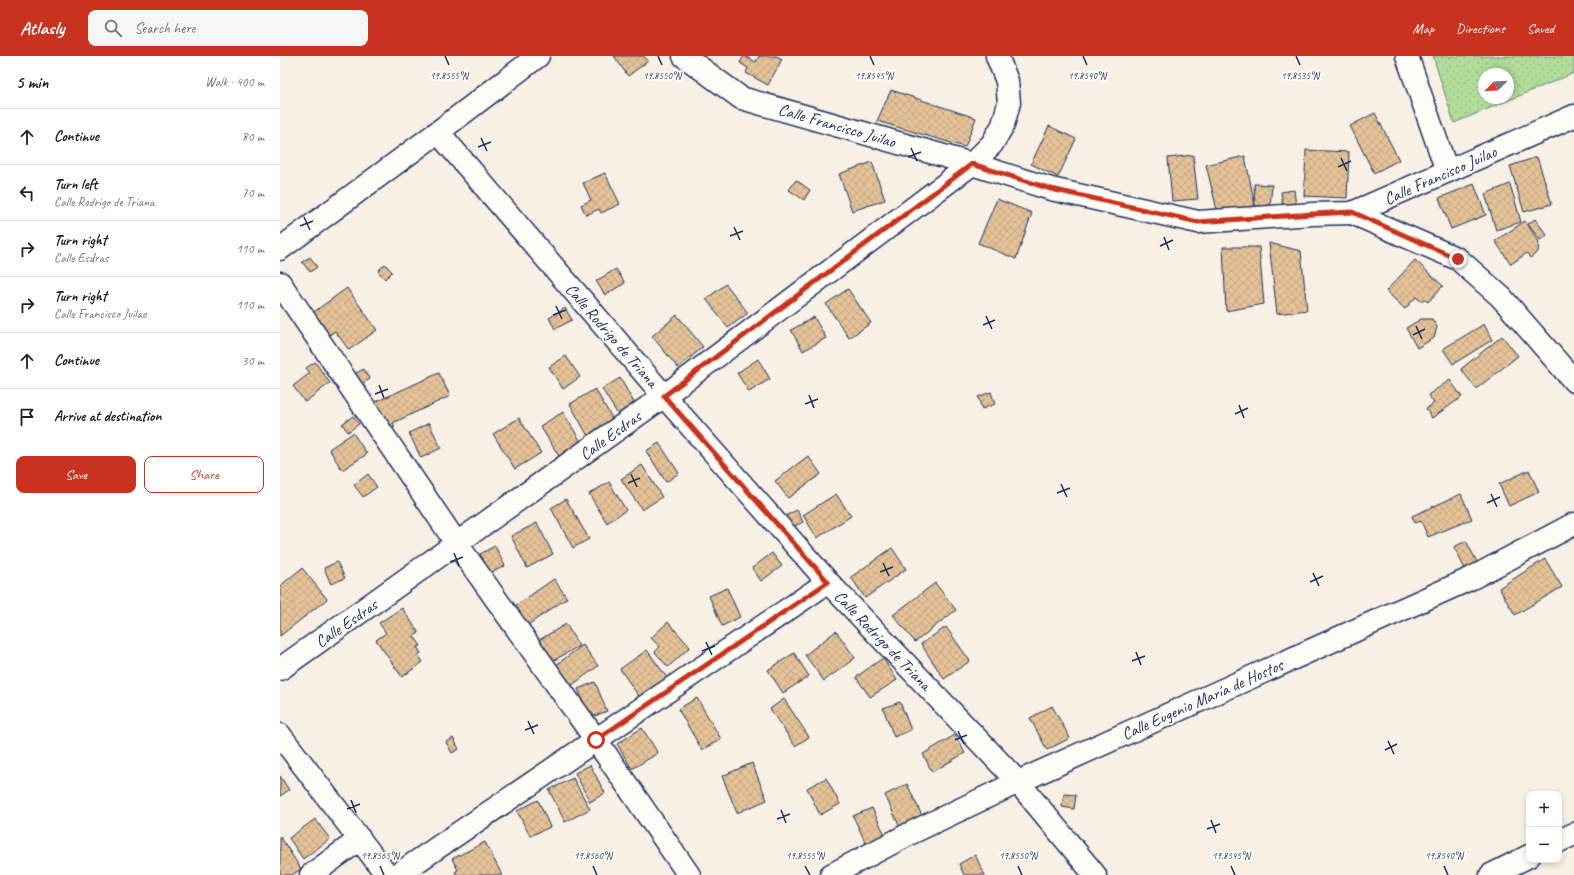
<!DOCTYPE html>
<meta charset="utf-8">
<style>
:root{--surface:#fff;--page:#f6f6f6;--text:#222;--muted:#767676;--line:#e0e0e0;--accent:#c8321e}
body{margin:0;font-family:Caveat,sans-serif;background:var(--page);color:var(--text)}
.controls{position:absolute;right:12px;bottom:12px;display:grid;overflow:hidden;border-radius:8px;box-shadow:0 2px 6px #0003}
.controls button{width:36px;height:36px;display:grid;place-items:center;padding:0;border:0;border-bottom:1px solid var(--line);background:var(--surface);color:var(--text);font:20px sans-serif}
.compass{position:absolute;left:1198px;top:12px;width:36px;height:36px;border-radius:50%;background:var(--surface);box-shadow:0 2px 6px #0003;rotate:246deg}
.stop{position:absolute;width:12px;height:12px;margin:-9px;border:3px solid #c8321e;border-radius:50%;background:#fff}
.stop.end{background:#c8321e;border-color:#fff;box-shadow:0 1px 4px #0008}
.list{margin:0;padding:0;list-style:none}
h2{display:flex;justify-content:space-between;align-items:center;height:52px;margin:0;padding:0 16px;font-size:17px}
h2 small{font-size:13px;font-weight:400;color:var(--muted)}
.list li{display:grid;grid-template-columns:26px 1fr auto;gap:12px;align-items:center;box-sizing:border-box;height:56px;padding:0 16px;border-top:1px solid var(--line)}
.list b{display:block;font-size:15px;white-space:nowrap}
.list p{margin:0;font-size:13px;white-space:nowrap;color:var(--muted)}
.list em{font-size:13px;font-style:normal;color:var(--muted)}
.actions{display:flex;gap:8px;padding:12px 16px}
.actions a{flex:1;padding:9px 0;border:1px solid var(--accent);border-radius:8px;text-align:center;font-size:14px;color:var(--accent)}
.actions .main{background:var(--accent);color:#fff}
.icon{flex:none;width:22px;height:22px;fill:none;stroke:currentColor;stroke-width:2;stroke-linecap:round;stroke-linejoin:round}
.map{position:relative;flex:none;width:1294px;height:819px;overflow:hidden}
header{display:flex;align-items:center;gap:24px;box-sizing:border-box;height:56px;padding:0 20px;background:var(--accent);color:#fff}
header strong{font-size:19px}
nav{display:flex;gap:22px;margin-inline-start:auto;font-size:14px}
.search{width:280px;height:36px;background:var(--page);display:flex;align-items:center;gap:10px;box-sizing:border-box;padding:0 14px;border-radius:8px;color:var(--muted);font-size:15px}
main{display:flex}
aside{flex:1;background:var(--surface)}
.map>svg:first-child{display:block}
.grass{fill:url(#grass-dots);stroke:#66867c;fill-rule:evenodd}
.building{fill:url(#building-cross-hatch);stroke:#1b2f5e}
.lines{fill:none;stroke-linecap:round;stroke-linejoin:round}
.minor-casing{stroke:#1b2f5e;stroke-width:25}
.minor{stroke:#fdfcf7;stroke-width:22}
.route{stroke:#c8321e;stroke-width:5}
.ticks{fill:none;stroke:#1b2f5e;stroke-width:1.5}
.labels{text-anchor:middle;stroke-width:3.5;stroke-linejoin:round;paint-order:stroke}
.street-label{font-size:17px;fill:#1b2f5e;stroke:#fdfcf7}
.ticks-label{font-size:10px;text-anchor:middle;fill:#1b2f5e;stroke:#fdfcf7;stroke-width:3.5;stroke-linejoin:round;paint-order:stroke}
</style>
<header>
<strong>Atlasly</strong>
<div class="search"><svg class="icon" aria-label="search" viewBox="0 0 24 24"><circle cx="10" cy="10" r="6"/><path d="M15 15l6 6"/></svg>Search here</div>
<nav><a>Map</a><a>Directions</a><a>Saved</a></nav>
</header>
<main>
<aside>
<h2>5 min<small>Walk · 400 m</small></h2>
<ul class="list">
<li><svg class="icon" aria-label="ahead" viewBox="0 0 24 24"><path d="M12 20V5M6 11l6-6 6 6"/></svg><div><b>Continue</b></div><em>80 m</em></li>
<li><svg class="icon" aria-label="left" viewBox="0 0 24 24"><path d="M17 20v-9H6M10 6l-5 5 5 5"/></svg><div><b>Turn left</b><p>Calle Rodrigo de Triana</p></div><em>70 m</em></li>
<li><svg class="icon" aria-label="right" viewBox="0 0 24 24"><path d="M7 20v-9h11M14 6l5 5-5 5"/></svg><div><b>Turn right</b><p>Calle Esdras</p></div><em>110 m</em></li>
<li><svg class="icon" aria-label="right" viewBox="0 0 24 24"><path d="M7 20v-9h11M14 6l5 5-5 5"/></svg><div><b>Turn right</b><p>Calle Francisco Juilao</p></div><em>110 m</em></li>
<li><svg class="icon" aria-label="ahead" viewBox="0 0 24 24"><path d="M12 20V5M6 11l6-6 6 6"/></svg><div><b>Continue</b></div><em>30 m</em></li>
<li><svg class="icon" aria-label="arrive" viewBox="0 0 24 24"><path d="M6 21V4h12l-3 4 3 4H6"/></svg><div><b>Arrive at destination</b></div></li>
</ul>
<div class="actions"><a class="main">Save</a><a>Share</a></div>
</aside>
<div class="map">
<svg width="1294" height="819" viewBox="0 0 1294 819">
<defs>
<pattern id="grass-dots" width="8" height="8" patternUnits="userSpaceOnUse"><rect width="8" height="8" fill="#b1dc99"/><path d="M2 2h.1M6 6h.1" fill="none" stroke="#98bd86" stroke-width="1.8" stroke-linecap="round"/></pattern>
<pattern id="building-cross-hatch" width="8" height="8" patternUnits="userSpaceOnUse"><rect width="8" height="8" fill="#e5c297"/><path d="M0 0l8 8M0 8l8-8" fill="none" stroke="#c4a785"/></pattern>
</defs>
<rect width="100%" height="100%" fill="#f8f0e4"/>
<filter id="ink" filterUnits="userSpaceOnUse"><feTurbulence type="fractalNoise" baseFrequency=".025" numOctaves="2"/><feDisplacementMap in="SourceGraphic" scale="8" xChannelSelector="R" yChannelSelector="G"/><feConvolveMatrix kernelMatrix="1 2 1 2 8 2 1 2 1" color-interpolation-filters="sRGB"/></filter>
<g filter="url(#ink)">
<!-- grass -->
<path class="grass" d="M1153,0H1294V17L1174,67ZM1204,18H1228V42H1204Z"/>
<!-- building -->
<g class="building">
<path d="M334,0H364L368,5L348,20Z"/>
<path d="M464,0L476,6L479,0H497L502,3L488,29L466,17L468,12L460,7Z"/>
<path d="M611,34L696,62L685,91L597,65Z"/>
<path d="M1095,57L1119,104L1094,117L1070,70Z"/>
<path d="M769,70L796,83L778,121L751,108Z"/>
<path d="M1026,94L1069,96L1067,142L1024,140Z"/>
<path d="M913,99L918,143L892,145L888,102Z"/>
<path d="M965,100L975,150L938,158L926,109Z"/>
<path d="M1257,101L1272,148L1244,156L1230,110Z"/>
<path d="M592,106L605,144L572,155L559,118Z"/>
<path d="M325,117L340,148L321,157L319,153L306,159L301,149L311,144L303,127Z"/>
<path d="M516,124L530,134L524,144L509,134Z"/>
<path d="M974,128L992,129L990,151L975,150Z"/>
<path d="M1194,128L1206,159L1171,173L1159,142Z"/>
<path d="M1230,128L1241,166L1216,174L1205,138Z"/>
<path d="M1014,134L1016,150L1003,151L1001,136Z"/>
<path d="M717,143L752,157L736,203L698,187Z"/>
<path d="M1255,163L1267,179L1260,184L1248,168Z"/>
<path d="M1245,165L1259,186L1258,196L1250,202L1247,197L1231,208L1215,185Z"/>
<path d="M989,187L1021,195L1027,254L997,258Z"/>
<path d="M943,191H979L984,248L946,255Z"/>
<path d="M30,201L37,211L30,216L22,206Z"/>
<path d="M1135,204L1163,230L1148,246L1144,243L1141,245L1136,241L1125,253L1106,235Z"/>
<path d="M105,208L112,216L105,223L98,215Z"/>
<path d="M336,213L345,227L325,239L316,225Z"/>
<path d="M446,228L468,257L448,272L426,243Z"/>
<path d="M67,232L97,274L69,294L55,275L47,281L31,258Z"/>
<path d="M568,233L591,267L569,282L546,248Z"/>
<path d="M285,252L292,264L275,273L269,262Z"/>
<path d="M397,259L423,291L398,312L372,280Z"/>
<path d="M534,261L546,282L523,295L511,274Z"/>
<path d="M1141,263H1152L1157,271L1154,282L1137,292L1126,272Z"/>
<path d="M1204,268L1212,284L1173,308L1163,293Z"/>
<path d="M1222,280L1238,300L1196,333L1181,313Z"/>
<path d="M286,300L300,321L283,333L269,311Z"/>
<path d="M478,303L490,323L469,336L457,317Z"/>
<path d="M35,306L50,327L25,346L13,330L30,317L26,312Z"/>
<path d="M84,313L90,323L80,329L74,318Z"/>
<path d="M159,317L170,340L113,367L115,371L108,374L91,348Z"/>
<path d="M340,322L357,352L340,362L322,333Z"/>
<path d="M1170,324L1182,341L1152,362L1146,353L1154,347L1148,339Z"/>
<path d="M315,333L335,367L309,382L290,348Z"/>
<path d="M711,336L715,348L702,353L698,341Z"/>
<path d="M283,356L301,386L279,400L260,370Z"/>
<path d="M73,360L79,368L68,376L62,368Z"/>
<path d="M239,362L261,397L235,413L213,378Z"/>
<path d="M149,367L161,392L141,402L129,377Z"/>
<path d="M73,377L87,398L62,414L49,393Z"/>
<path d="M379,387L399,417L386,426L366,395Z"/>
<path d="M528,400L541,418L508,442L495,425Z"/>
<path d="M362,409L382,441L362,454L341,423Z"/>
<path d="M1249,414L1259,436L1229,450L1219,428Z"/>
<path d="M88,418L97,431L83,441L74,429Z"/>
<path d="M329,426L346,454L327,467L309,438Z"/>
<path d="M556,438L571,460L537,482L523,459Z"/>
<path d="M1181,438L1192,463L1148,481L1141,465L1135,467L1132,460Z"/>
<path d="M286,443L309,483L293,492L271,452Z"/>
<path d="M517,454L523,466L509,473L503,461Z"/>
<path d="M257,467L273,498L247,512L231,480Z"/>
<path d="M1186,485L1197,506L1185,513L1174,491Z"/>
<path d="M215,490L225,510L210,517L200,498Z"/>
<path d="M612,492L626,513L585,542L571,521Z"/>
<path d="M492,497L502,510L481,525L472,512Z"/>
<path d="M1265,503L1282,531L1235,559L1219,532Z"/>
<path d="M57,506L65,522L51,528L44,512Z"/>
<path d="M22,512L47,543L0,580V530Z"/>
<path d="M274,523L287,542L245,571L232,552Z"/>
<path d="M655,527L676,554L635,586L613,559Z"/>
<path d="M447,532L460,561L442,570L429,540Z"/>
<path d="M122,552L139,577L134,580L141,590L137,591L141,597L138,599L143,606L122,621L96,584L106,577L99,567Z"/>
<path d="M388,566L410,591L388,611L375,596L380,591L371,582Z"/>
<path d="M286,568L299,590L271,606L259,584Z"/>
<path d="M666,571L690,605L664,623L641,588Z"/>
<path d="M556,575L575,602L544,625L525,599Z"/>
<path d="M303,589L318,610L291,630L276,609Z"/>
<path d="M367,594L388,623L360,642L340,613Z"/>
<path d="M514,597L529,620L503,637L488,614Z"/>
<path d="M603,602L617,624L590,641L576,621Z"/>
<path d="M315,626L327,655L310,662L298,633Z"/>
<path d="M417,642L441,683L422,694L398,653Z"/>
<path d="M504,643L529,681L515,690L490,653Z"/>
<path d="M620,646L631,674L614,681L603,652Z"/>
<path d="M772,650L790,682L767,694L750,662Z"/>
<path d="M362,672L378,697L352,713L337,688Z"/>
<path d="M675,679L685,697L652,716L643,698Z"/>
<path d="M173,682L179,693L172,697L166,686Z"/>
<path d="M472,707L487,744L457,757L442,720Z"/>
<path d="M310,709L325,737L310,746L295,717Z"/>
<path d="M0,720L9,734L0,740Z"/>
<path d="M293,722L310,753L285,766L269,734Z"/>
<path d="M546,722L560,748L540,759L527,732Z"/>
<path d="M627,728L645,766L622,776L605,739Z"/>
<path d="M784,738L796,739L794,753L782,751Z"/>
<path d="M258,744L270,771L250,780L237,755Z"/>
<path d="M592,752L608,785L589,794L573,760Z"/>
<path d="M35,763L50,783L23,803L9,782Z"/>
<path d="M0,780L21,813L12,819H0Z"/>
<path d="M205,786L222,819H177L175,816L178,814L172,803Z"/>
<path d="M695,799L705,819H684L679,808Z"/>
</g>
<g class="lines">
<!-- minor casing -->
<g class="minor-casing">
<g id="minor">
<path d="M404,0L461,42L692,108L771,133L918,166L1033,158L1072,157L1294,60"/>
<path d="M1127,0L1167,115"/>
<path d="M158,76L384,340L548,526L738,726L815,819"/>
<path d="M1072,157L1178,203L1221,241L1294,325"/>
<path d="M0,193L158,76L258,0"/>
<path d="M0,227L177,488L316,684L409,819"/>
<path d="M0,613L384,340L692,108L712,88L723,69L729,47L727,25L717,0"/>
<path d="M0,679L107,819"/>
<path d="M1279,785L1294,778"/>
<path d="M31,819L80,783"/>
<path d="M117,819L548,526"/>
<path d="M551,819L633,776L738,726L1192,522L1294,468"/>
<path d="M1211,819L1249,800"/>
</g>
</g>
<!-- minor -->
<use href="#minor" class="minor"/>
</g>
</g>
<g class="lines" filter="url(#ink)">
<!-- route -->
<path class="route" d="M316,684L548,526L384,340L692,108L771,133L918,166L1033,158L1072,156L1178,203"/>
</g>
<!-- ticks -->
<path class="ticks" d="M165,0L169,9M378,0L382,9M590,0L594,9M803,0L807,9M1016,0L1020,9M201,82L207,95M198,91L211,86M631,92L637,105M628,101L641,96M1061,102L1067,115M1058,111L1071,105M24,161L30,174M20,170L33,165M454,171L460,184M450,180L463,175M884,181L889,194M880,190L893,184M276,250L282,263M273,259L286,254M706,260L712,273M703,269L715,264M1136,270L1142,283M1133,279L1145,273M99,329L104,342M95,338L108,333M529,339L534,352M525,348L538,343M959,349L964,362M955,358L968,352M351,418L357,431M348,427L360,422M781,428L787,441M777,437L790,432M1211,438L1217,451M1207,447L1220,441M174,497L179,510M170,506L183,501M603,507L609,520M600,516L613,511M1033,517L1039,530M1030,526L1043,520M426,586L432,599M422,595L435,590M856,596L861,609M852,605L865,600M248,665L254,678M245,674L258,669M678,675L684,688M675,684L687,679M1108,685L1114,698M1105,694L1117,688M71,744L76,757M67,753L80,748M501,754L506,767M497,763L510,758M931,764L936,777M927,773L940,768M100,810L104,819M313,810L317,819M525,810L530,819M738,810L742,819M951,810L955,819M1164,810L1168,819"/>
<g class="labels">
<!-- street labels -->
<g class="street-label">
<text transform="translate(557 69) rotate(16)" y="6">Calle Francisco Juilao</text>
<text transform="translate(1160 119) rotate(-24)" y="6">Calle Francisco Juilao</text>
<text transform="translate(332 279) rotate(49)" y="6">Calle Rodrigo de Triana</text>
<text transform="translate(330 379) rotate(-36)" y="6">Calle Esdras</text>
<text transform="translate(66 567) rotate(-35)" y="6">Calle Esdras</text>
<text transform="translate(603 584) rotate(46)" y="6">Calle Rodrigo de Triana</text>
<text transform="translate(922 643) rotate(-24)" y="6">Calle Eugenio María de Hostos</text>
</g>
</g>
<g class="ticks-label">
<text x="169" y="23">19.8555°N</text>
<text x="382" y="23">19.8550°N</text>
<text x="594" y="23">19.8545°N</text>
<text x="807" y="23">19.8540°N</text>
<text x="1020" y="23">19.8535°N</text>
<text x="100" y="803">19.8565°N</text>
<text x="313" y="803">19.8560°N</text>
<text x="525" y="803">19.8555°N</text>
<text x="738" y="803">19.8550°N</text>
<text x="951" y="803">19.8545°N</text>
<text x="1164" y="803">19.8540°N</text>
</g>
</svg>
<div class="controls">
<button>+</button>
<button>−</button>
</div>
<svg class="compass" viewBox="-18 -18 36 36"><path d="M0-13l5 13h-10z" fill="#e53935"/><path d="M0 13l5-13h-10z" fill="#767676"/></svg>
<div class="stop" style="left:316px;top:684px"></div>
<div class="stop end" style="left:1178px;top:203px"></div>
</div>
</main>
